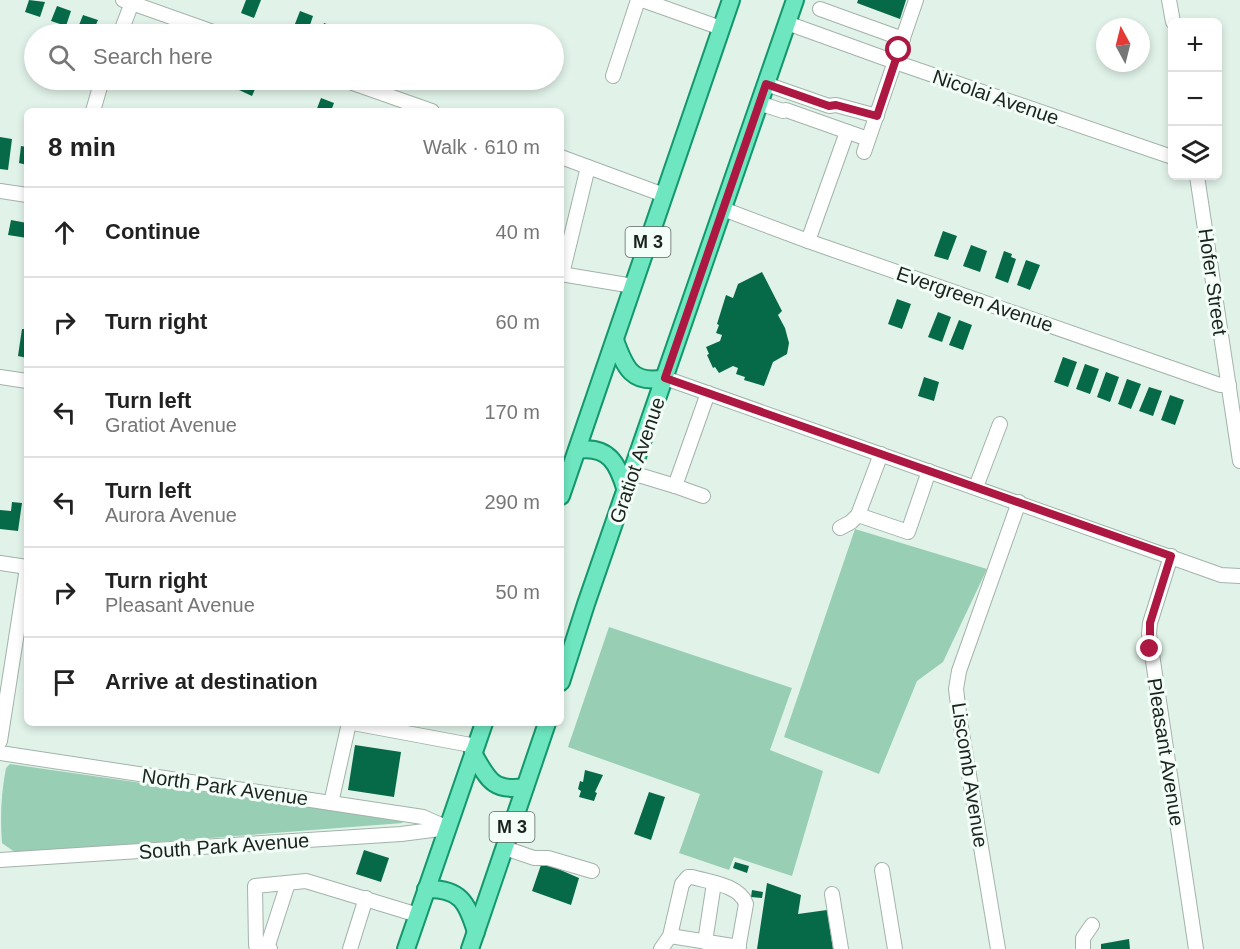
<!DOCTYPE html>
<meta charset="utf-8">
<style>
:root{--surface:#fff;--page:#f6f6f6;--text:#222;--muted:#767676;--line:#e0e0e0}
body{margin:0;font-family:Arial,sans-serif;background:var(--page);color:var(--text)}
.controls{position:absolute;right:18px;top:18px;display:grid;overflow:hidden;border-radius:9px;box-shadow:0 3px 9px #0003}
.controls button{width:54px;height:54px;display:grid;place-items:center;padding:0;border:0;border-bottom:2px solid var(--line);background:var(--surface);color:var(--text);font:30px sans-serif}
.compass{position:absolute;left:1096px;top:18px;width:54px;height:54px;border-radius:50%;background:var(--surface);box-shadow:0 3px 9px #0003;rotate:353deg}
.stop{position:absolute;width:18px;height:18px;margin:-14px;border:4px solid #ac1841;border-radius:50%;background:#fff}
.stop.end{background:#ac1841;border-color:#fff;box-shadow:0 2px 6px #0008}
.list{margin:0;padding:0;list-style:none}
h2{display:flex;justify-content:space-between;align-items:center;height:78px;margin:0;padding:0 24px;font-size:26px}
h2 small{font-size:20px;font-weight:400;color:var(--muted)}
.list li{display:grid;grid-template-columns:39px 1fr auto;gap:18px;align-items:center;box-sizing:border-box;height:90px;padding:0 24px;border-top:2px solid var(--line)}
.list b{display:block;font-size:22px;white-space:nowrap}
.list p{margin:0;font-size:20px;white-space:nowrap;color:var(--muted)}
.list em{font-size:20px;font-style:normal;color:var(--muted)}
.icon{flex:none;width:33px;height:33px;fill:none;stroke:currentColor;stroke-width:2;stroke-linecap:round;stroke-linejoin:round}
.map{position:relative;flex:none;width:1240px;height:949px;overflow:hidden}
.search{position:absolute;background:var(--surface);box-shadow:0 3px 9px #0003;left:24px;top:24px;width:540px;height:66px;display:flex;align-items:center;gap:15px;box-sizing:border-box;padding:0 21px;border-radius:33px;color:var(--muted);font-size:22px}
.panel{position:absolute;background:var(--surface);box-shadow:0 3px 9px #0003;left:24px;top:108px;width:540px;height:618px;border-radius:9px}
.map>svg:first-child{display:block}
.green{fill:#98ceb3}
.building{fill:#066a49}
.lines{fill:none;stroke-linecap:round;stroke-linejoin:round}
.minor-casing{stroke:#a2b3aa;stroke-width:16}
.major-casing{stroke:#13976c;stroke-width:20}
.minor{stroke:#fff;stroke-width:14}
.major{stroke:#6ee6c0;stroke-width:16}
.route{stroke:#ac1841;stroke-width:8}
.labels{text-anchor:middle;stroke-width:6;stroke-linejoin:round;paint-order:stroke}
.shield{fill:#f4fef8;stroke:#5d6560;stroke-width:1.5}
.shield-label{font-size:18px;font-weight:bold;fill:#1c231f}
.street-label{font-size:20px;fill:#1c231f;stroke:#f4fef8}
</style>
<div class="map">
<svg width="1240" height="949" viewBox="0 0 1240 949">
<rect width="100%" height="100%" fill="#e1f3e9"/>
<!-- green -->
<g class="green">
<path d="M855,529L987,569L943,662L917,681L879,774L784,737Z"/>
<path d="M609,627L792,688L770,750L823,771L792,876L734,857L729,870L679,853L700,794L568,747Z"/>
<path d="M10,764L399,820L403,823L16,853L2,843C0,817 1,794 6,768Z"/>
</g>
<!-- building -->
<g class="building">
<path d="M29,0L45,2L40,17L25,12Z"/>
<path d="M246,0H261L254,18L241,13Z"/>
<path d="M858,0H906L900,19L857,3Z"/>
<path d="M57,6L71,11L66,26L51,21Z"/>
<path d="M300,11L313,16L307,34L293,29Z"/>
<path d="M83,15L98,20L92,34L77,30Z"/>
<path d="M324,23L337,28L334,34H319Z"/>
<path d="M243,80H259L252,96L239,90Z"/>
<path d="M321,98L334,103L331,111H316Z"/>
<path d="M0,137L12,139L8,170L0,169Z"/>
<path d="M21,146L27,147V165L19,163Z"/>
<path d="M11,220L27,223V238L8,235Z"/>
<path d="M943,231L957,236L948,260L934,256Z"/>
<path d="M971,245L987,251L980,272L963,266Z"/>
<path d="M1004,251L1012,254L1011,257L1016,259L1008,283L995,278Z"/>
<path d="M1026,260L1040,265L1030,290L1017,285Z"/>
<path d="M762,272L782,311L778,315L785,328L789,343L787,354L773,362L764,386L744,380L745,377L736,374L738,368L733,366L719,373L715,367L713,368L707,355L709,354L706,347L720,341L722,335L716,333L719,325L717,324L726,295L733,298L738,284Z"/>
<path d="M897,299L911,304L902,329L888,324Z"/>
<path d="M938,312L951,317L942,342L928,337Z"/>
<path d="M959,320L972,325L963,350L949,345Z"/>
<path d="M22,329H27V358L18,356Z"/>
<path d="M1063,357L1077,362L1068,387L1054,382Z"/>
<path d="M1085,364L1099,369L1090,394L1076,389Z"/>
<path d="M1106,372L1119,377L1110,402L1097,397Z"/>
<path d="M924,377L939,382L934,401L918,396Z"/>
<path d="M1127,379L1141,384L1131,409L1118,404Z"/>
<path d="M1149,387L1162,391L1153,416L1139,411Z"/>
<path d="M1170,395L1184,400L1175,425L1161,420Z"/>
<path d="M12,502L22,503L18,531L0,529V510L11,511Z"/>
<path d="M355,745L401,752L394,797L348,790Z"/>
<path d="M585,770L603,775L595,792L597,793L594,801L579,797L581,791L578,789L580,781L583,782Z"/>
<path d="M649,792L665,797L651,840L634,834Z"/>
<path d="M364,850L389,858L381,882L356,874Z"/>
<path d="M542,862L579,878L571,905L532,891Z"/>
<path d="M735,862L749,866L747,873L733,868Z"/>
<path d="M767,883L801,895L798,914L827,910L833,949H757Z"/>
<path d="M752,890L763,892L762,898L751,897Z"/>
<path d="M1129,939L1130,949H1101V944Z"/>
</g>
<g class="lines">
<!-- minor casing -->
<g class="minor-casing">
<g id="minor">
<path d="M123,0L219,34"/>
<path d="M642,0L721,28"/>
<path d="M1169,0L1173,22"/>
<path d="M820,9L903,39"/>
<path d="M787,23L895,62L1172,157"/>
<path d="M120,34L133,0"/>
<path d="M613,76L638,0"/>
<path d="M344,80L432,111"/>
<path d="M766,84L829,106L836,105L877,116"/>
<path d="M759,103L783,111L786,110L868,139"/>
<path d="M93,111L102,80"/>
<path d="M864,152L916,0"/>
<path d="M561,157L664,195"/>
<path d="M1197,176L1240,461"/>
<path d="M0,191L27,195"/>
<path d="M723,209L808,241L1220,385H1229"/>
<path d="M808,241L847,132"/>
<path d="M561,274L633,286"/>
<path d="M562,274L588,167"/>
<path d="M0,377L27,381"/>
<path d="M665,378L1221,575L1240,576"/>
<path d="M632,473L675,486L708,393"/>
<path d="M675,486L703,496"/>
<path d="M976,487L1000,424"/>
<path d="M858,515L908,532L929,471"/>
<path d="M840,528L851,522L858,515L881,454"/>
<path d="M1171,556L1150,623L1149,634L1196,949"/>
<path d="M0,563L27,567"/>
<path d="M353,723L476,746"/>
<path d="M0,741L27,568"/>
<path d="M0,753L423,817L448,828"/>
<path d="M331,803L349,723"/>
<path d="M505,848L534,858H548L592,871"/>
<path d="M0,860L401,834L448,828"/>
<path d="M882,870L895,949"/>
<path d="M832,894L841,949"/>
<path d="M670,936L739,947"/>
<path d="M705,942L714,883"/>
<path d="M267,948L288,883"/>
<path d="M270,949L256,945L255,886L306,881L418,915"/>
<path d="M350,949L366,898"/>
<path d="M661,949L670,936L682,884L688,877H692C709,882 740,885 746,904L738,949"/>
<path d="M998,949L960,721L956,689L959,671L1019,502"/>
<path d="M1083,949V938L1092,925"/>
</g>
</g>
<!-- major casing -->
<g class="major-casing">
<g id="major">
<path d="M615,340C625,368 632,385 665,378"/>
<path d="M577,450C609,445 618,464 626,491"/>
<path d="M561,496L731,0"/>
<path d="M561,682L586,604L795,0"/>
<path d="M473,753C488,779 492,792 525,787"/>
<path d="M426,889C460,888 467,902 476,932"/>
<path d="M406,949L484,723"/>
<path d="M470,949L547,723"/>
</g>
</g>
<!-- minor -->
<use href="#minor" class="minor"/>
<!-- major -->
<use href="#major" class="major"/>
</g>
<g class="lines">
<!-- route -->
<path class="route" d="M899,50L877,116L836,105L829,106L766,84L665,378L1171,556L1150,623V649"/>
</g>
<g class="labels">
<!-- shield labels -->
<g class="shield">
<rect x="625.5" y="227" width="45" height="30" rx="4.5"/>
<rect x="489.5" y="812" width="45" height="30" rx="4.5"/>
</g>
<g class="shield-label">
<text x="648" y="248">M 3</text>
<text x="512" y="833">M 3</text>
</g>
<!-- street labels -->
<g class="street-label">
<text transform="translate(996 97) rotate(19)" y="7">Nicolai Avenue</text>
<text transform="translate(1213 282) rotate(82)" y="7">Hofer Street</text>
<text transform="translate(975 299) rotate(19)" y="7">Evergreen Avenue</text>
<text transform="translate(637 460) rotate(-71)" y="7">Gratiot Avenue</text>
<text transform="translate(1166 752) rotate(81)" y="7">Pleasant Avenue</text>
<text transform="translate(970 775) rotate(81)" y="7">Liscomb Avenue</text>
<text transform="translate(225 787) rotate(8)" y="7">North Park Avenue</text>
<text transform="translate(224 846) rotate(-4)" y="7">South Park Avenue</text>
</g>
</g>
</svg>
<div class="controls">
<button>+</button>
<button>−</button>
<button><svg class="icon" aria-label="layers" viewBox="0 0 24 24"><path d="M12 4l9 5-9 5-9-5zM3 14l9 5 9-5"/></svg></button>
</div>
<svg class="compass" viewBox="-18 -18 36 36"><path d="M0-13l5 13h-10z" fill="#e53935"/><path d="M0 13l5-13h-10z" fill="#767676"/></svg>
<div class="stop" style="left:899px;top:50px"></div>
<div class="stop end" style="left:1150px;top:649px"></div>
<div class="search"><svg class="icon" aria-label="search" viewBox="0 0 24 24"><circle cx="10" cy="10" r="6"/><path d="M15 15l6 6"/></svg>Search here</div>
<section class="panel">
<h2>8 min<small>Walk · 610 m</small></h2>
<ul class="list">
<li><svg class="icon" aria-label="ahead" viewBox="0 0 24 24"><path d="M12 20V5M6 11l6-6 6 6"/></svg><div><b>Continue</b></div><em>40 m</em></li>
<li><svg class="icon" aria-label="right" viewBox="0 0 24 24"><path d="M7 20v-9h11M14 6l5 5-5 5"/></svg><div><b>Turn right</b></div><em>60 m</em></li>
<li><svg class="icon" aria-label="left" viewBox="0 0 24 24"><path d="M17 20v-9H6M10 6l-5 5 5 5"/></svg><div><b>Turn left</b><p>Gratiot Avenue</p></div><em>170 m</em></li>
<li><svg class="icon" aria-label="left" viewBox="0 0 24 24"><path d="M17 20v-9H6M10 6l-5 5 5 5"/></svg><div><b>Turn left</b><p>Aurora Avenue</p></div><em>290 m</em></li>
<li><svg class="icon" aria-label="right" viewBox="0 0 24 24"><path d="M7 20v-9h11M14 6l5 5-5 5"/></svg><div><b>Turn right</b><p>Pleasant Avenue</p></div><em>50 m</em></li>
<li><svg class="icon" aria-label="arrive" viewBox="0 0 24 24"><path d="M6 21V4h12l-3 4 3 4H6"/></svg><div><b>Arrive at destination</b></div></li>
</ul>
</section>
</div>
